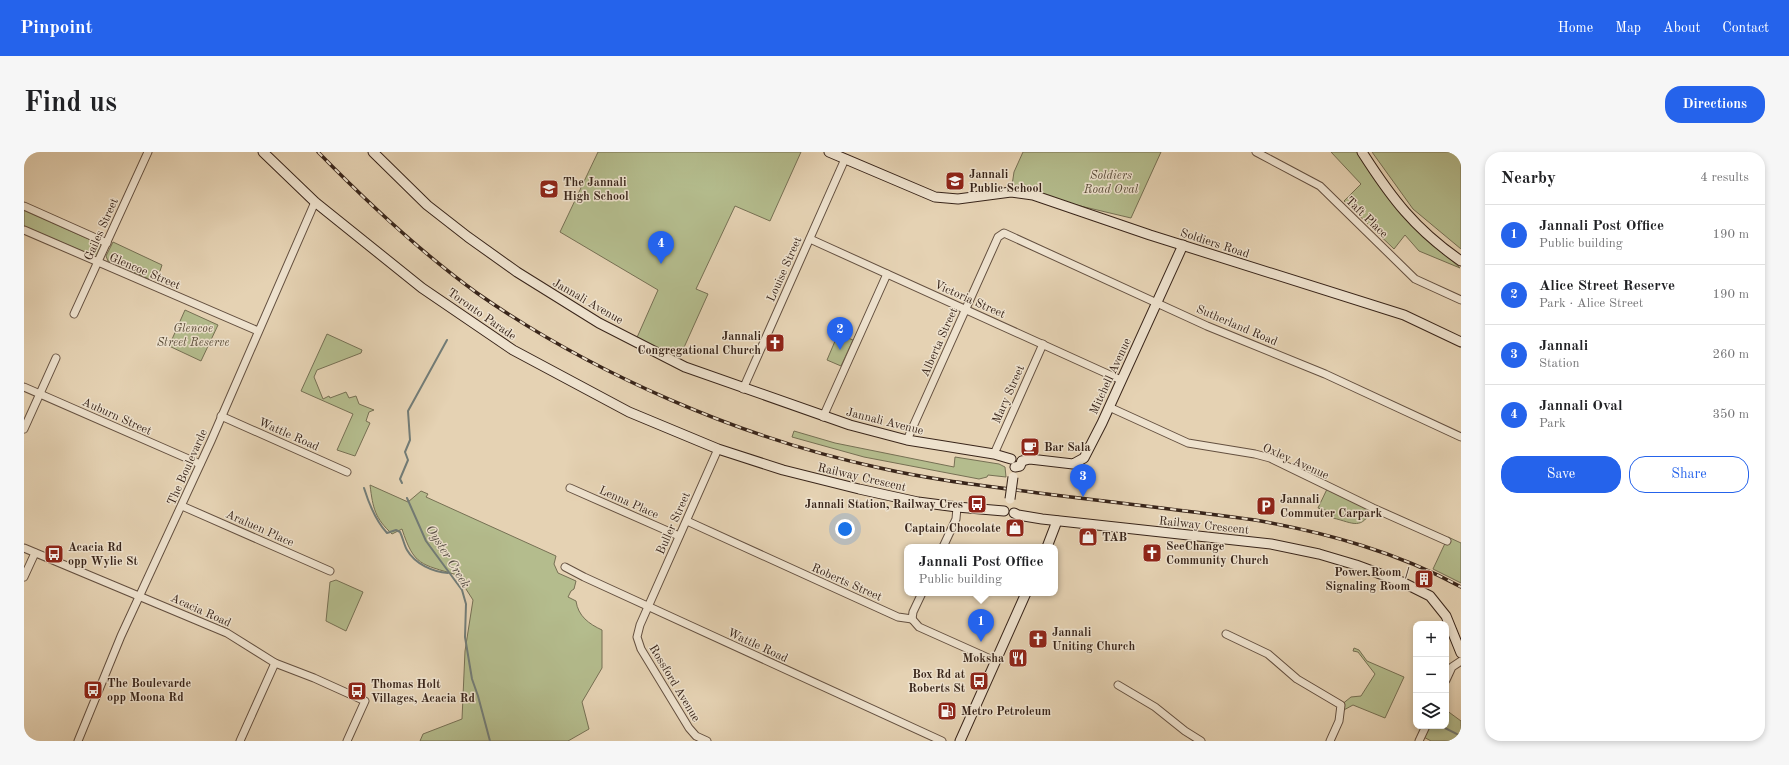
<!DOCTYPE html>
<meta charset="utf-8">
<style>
:root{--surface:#fff;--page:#f6f6f6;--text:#202124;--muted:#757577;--line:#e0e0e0;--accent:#2563eb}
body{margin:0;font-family:"Old Standard TT",serif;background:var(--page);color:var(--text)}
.controls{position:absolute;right:12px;bottom:12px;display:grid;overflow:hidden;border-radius:8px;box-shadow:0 2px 6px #0003}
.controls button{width:36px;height:36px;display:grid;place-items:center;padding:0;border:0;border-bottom:1px solid var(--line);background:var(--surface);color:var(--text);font:20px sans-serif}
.you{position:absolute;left:821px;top:377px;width:14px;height:14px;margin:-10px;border:3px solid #fff;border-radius:50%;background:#1a73e8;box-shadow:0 0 0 6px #1a73e833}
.badge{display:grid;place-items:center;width:26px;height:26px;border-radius:50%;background:var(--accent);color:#fff;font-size:13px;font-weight:700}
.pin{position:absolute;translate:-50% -33px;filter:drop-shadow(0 1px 2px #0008)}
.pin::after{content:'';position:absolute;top:21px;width:14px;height:12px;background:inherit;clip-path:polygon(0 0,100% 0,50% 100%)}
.popup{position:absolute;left:880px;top:392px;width:154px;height:52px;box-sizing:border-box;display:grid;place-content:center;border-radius:8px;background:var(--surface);filter:drop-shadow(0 1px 3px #0005);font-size:13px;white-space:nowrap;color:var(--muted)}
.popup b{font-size:15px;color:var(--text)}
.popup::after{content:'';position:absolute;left:50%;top:100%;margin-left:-8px;border:8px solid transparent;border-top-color:var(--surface)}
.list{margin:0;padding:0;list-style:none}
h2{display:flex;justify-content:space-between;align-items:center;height:52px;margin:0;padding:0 16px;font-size:17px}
h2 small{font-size:13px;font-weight:400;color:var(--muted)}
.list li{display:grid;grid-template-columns:26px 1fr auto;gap:12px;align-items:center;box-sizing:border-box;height:60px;padding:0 16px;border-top:1px solid var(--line)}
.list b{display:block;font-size:15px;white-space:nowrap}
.list p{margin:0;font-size:13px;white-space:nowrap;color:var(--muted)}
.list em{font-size:13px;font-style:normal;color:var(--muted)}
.actions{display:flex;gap:8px;padding:12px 16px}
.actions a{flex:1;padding:9px 0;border:1px solid var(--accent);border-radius:16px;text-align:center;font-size:14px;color:var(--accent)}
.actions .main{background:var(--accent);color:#fff}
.icon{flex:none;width:22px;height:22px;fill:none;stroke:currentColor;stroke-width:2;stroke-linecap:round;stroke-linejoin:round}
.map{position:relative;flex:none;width:1437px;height:589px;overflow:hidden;border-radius:16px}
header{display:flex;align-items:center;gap:24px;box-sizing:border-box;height:56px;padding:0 20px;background:var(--accent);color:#fff}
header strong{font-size:19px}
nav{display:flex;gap:22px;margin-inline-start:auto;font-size:14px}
.intro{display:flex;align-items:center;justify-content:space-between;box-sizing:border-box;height:96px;padding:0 24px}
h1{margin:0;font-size:28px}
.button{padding:10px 18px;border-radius:16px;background:var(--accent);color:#fff;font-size:14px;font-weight:700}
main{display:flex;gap:24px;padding:0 24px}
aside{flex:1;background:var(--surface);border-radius:16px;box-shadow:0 2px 6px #0003}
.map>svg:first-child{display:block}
.green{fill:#b4bc8d;stroke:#767054}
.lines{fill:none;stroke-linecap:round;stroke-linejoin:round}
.stream{stroke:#727c77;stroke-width:2}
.street-casing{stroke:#645040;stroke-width:9}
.secondary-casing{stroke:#39251a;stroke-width:11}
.street{stroke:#eee2ce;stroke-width:7}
.secondary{stroke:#eee2ce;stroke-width:9}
.rail-casing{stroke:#39251a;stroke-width:3.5}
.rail{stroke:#eee2ce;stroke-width:2;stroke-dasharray:6;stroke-linecap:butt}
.secondary-bridge-casing{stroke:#39251a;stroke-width:11;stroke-linecap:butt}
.secondary-bridge{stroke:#eee2ce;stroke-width:9}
.labels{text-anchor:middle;stroke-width:3;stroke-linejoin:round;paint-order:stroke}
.poi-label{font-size:12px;font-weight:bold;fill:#39251a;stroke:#eee2ce;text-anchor:start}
.park-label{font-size:12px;font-style:italic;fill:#584b37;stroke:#eee2ce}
.street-label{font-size:12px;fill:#39251a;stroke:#eee2ce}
.water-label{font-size:13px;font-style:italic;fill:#514941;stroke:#eee2ce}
</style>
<header>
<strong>Pinpoint</strong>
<nav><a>Home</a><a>Map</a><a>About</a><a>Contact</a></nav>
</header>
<div class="intro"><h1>Find us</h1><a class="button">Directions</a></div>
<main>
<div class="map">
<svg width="1437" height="589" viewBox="0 0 1437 589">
<rect width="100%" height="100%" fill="#e5d2b3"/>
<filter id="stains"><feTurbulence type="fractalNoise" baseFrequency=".005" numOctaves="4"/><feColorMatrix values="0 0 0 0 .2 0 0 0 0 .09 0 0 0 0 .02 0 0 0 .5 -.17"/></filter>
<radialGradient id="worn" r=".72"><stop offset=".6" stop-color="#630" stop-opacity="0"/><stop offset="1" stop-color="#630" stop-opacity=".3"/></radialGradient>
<!-- green -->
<g class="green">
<path d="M574,0H777L746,69L711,54L672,137L684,142L653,211L611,190L634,138L536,80Z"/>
<path d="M999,0H1137L1107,66L1010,43L987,40L990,20Z"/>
<path d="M1307,0H1334L1384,69L1436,116L1395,99L1381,83L1370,97L1320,49L1337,32Z"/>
<path d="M1348,0H1437V97L1389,57Z"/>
<path d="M0,58L78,93L72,105L0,74Z"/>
<path d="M89,90L138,113L136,119L125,127L84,109L82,104Z"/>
<path d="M161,158L194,173L177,209L145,194Z"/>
<path d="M303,182L338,198L337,201L293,218L290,225L299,247L305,244L306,246L322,240L325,246L332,244L335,252L350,258L345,260L342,269L346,271L331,304L313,298L329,262L277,239Z"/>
<path d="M814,182L829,188L817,214L803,208Z"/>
<path d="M770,279L811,291L930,315L931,305L975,312L981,315L982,325L964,323L963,325L955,327L840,305L768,285Z"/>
<path d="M346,333L384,350L397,339L404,342L402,345L532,404L530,412L534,421L552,429L550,437L547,439L544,445L552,449C554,464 565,472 578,478V516L558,550L565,577L544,589H396L399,582L438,567L441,499L449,448L433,423C397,412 390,414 378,377L368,382C351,366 349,357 346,333Z"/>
<path d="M1304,335L1349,356C1337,379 1330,371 1309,366L1310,361L1294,356Z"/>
<path d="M1424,385L1437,391V431L1409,417Z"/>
<path d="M312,428L339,440L322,479L302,469L306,430Z"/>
<path d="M1330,496L1335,498L1343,509L1380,525L1361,566L1329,553L1318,559L1317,553L1327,545L1337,544L1351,522L1334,500L1329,499Z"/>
<path d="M1422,558L1437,569V589H1407L1398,584L1402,574H1422Z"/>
</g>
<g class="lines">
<!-- stream -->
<g class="stream">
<path d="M378,331L376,327L384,308L381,300L386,288L384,259L423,188"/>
<path d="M340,336C345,352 351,368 363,381L372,378L376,380C379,386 380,393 383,398C391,412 409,420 424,421"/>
<path d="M383,346L402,389L438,438L442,452L441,485L448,527L454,544L466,589"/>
<path d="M1417,574L1437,584"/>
</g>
<!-- street casing -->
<g class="street-casing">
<g id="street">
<path d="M1232,0L1296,34L1391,127L1437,148"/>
<path d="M0,54L83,91"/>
<path d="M0,78L234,179"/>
<path d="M786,87L1097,228"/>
<path d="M50,162L124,0"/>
<path d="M0,235L176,312"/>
<path d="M719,237L821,7"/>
<path d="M1085,255L1164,291L1231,302L1246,306L1349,356L1423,389"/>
<path d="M197,264L323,320"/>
<path d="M799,265L863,122"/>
<path d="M0,277L32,206"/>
<path d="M883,288L974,85L980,81L1183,174L1301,222L1437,285"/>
<path d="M970,302L1019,192"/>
<path d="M546,336L655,384"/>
<path d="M158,354L306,419"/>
<path d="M663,369L874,465L888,467"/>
<path d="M919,395L932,367L933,355"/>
<path d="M0,396L203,481L251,511L290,526L341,549L323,589"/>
<path d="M541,415L560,425L918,589"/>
<path d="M0,425L11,401"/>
<path d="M888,467L895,475L971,509"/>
<path d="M888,467L889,460L898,441"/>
<path d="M1202,482L1244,502L1273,527L1317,553L1315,569L1306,589"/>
<path d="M1422,528L1428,515L1437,509"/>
<path d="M1094,533L1131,555L1161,579L1177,589"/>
<path d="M54,589L97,484L187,289L291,50"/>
<path d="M216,589L251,511"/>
<path d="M683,589L672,584L665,576L617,497L613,485L616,473L694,297"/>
<path d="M1395,589L1402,574"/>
</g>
</g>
<!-- secondary casing -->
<g class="secondary-casing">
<g id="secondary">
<path d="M239,0L291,50L398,136L489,198L605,260L694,297L759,318L835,337L894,350L933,355L980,359"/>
<path d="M349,0L403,53L444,85L493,120L575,171L661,215L826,273L883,288L970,302L987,307"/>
<path d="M805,0L911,45L934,47L987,40L1009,43L1126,83L1380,163L1437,190"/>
<path d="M1338,0C1368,47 1391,77 1437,109"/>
<path d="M998,309L1006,307L1049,312L1060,306L1078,271L1159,93"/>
<path d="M991,315L996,314L998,309"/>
<path d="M990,361L994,363L1018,367L1247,392L1295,402L1332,413L1378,430L1406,444L1422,464L1437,501"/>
<path d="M1023,395L1033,369"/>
<path d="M936,589L1002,441"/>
</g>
</g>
<!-- street -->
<use href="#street" class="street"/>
<!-- secondary -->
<use href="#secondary" class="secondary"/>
<!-- rail casing -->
<g class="rail-casing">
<path id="rail" d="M294,0C344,51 395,99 453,141C569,222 717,286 856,316C913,329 972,335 1030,343C1097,351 1164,359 1231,368C1303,381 1373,400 1437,435"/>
</g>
<!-- rail -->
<use href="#rail" class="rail"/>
<!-- secondary-bridge casing -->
<g class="secondary-bridge-casing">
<path id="secondary-bridge" d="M986,347L989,325"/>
</g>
<!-- secondary-bridge -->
<use href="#secondary-bridge" class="secondary-bridge"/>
</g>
<!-- icons -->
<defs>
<g id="school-square" transform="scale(1)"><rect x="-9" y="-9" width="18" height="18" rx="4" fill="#8f2418" stroke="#eee2ce"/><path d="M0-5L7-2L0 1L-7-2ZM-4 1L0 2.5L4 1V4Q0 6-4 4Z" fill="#fff"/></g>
<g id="church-square" transform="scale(1)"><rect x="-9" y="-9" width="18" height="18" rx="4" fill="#8f2418" stroke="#eee2ce"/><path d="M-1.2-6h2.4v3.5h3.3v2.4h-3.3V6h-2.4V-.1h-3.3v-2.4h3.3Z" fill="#fff"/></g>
<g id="cafe-square" transform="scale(1)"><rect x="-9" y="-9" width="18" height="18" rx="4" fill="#8f2418" stroke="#eee2ce"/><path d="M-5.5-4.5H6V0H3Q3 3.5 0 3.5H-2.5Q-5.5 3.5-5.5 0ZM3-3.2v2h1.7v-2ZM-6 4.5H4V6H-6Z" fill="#fff"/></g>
<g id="bus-square" transform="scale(1)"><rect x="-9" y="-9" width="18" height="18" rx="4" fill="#8f2418" stroke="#eee2ce"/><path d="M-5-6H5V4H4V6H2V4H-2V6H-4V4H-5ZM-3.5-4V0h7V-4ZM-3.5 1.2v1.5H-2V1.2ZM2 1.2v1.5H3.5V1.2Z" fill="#fff"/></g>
<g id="parking-square" transform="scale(1)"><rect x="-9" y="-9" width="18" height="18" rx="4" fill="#8f2418" stroke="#eee2ce"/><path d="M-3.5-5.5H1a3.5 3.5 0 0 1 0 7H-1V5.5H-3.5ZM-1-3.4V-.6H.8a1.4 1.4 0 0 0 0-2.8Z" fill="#fff"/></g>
<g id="shop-square" transform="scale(1)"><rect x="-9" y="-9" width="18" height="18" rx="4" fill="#8f2418" stroke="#eee2ce"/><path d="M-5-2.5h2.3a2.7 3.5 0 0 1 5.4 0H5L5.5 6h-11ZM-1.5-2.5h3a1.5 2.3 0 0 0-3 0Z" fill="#fff"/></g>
<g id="building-square" transform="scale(1)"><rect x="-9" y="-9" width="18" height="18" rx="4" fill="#8f2418" stroke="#eee2ce"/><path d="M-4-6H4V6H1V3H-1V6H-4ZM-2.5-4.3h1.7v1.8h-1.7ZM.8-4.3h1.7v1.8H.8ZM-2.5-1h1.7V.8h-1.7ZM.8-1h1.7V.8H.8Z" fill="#fff"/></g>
<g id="restaurant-square" transform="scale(1)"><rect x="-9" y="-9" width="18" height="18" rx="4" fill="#8f2418" stroke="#eee2ce"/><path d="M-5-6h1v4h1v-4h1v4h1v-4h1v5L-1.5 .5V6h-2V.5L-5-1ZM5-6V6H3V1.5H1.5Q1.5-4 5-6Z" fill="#fff"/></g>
<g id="fuel-square" transform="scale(1)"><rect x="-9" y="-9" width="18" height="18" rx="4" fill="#8f2418" stroke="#eee2ce"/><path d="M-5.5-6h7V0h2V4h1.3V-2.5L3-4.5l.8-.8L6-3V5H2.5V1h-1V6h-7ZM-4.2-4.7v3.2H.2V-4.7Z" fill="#fff"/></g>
</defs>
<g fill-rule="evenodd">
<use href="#school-square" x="931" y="29"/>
<use href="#school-square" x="525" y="37"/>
<use href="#church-square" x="751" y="191"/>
<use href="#cafe-square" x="1006" y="295"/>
<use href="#bus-square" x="953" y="352"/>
<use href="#parking-square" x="1242" y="354"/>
<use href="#shop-square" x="991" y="376"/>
<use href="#shop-square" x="1064" y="385"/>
<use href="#church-square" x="1128" y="401"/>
<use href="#bus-square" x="30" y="402"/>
<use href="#building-square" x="1400" y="427"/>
<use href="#church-square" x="1014" y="487"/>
<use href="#restaurant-square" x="994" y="506"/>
<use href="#bus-square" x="955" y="529"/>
<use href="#bus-square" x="69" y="538"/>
<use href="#bus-square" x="333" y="539"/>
<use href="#fuel-square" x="923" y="559"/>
</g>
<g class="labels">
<!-- poi labels -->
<g class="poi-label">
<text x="945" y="26">Jannali<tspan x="945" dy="14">Public School</tspan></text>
<text x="539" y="34">The Jannali<tspan x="539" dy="14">High School</tspan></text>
<text x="737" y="188" text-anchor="end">Jannali<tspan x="737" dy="14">Congregational Church</tspan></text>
<text x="1020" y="299">Bar Sala</text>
<text x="1256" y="351">Jannali<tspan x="1256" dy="14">Commuter Carpark</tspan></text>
<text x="939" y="356" text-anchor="end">Jannali Station, Railway Cres</text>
<text x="977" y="380" text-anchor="end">Captain Chocolate</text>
<text x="1078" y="389">TAB</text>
<text x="1142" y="398">SeeChange<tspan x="1142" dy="14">Community Church</tspan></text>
<text x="44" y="399">Acacia Rd<tspan x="44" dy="14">opp Wylie St</tspan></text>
<text x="1386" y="424" text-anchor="end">Power Room /<tspan x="1386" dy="14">Signaling Room</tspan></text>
<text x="1028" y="484">Jannali<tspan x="1028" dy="14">Uniting Church</tspan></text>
<text x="980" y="510" text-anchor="end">Moksha</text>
<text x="941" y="526" text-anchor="end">Box Rd at<tspan x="941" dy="14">Roberts St</tspan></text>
<text x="83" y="535">The Boulevarde<tspan x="83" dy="14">opp Moona Rd</tspan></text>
<text x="347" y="536">Thomas Holt<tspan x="347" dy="14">Villages, Acacia Rd</tspan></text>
<text x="937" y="563">Metro Petroleum</text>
</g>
<!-- park labels -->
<g class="park-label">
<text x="1087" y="27">Soldiers<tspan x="1087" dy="14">Road Oval</tspan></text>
<text x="169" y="180">Glencoe<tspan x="169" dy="14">Street Reserve</tspan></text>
</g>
<!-- street labels -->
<g class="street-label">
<text transform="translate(1343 65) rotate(44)" y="4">Taft Place</text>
<text transform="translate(77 77) rotate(-66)" y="4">Gailes Street</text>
<text transform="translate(1191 91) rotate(18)" y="4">Soldiers Road</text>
<text transform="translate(760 117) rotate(-66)" y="4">Louise Street</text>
<text transform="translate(121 119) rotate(23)" y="4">Glencoe Street</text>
<text transform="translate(946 147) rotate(24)" y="4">Victoria Street</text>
<text transform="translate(564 149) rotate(30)" y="4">Jannali Avenue</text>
<text transform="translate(458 162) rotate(35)" y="4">Toronto Parade</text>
<text transform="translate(1213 173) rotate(23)" y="4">Sutherland Road</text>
<text transform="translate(915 190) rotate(-66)" y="4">Alberta Street</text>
<text transform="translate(1086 224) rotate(-65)" y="4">Mitchell Avenue</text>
<text transform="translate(984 242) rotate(-66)" y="4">Mary Street</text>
<text transform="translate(93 264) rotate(24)" y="4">Auburn Street</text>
<text transform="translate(861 269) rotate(14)" y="4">Jannali Avenue</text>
<text transform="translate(265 282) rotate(24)" y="4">Wattle Road</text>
<text transform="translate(1272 309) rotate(24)" y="4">Oxley Avenue</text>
<text transform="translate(163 315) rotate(-66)" y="4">The Boulevarde</text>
<text transform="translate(838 325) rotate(13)" y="4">Railway Crescent</text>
<text transform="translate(605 350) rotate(24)" y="4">Lenna Place</text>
<text transform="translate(649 371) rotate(-66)" y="4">Buller Street</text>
<text transform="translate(1180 373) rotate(6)" y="4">Railway Crescent</text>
<text transform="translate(236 376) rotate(24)" y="4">Araluen Place</text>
<text transform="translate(823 430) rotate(24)" y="4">Roberts Street</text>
<text transform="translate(177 458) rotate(24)" y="4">Acacia Road</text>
<text transform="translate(734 493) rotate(25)" y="4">Wattle Road</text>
<text transform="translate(651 531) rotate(59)" y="4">Rossford Avenue</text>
</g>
<!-- water labels -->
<g class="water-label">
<text transform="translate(425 404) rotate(58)" y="5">Oyster Creek</text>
</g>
</g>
<rect width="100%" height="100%" filter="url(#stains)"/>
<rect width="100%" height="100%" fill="url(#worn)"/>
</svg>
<div class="controls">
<button>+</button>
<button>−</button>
<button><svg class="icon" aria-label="layers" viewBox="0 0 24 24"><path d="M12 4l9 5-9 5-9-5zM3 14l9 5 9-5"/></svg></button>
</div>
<div class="you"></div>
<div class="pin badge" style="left:957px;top:490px">1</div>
<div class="popup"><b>Jannali Post Office</b>Public building</div>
<div class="pin badge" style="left:816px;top:198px">2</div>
<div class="pin badge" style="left:1059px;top:345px">3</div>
<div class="pin badge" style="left:637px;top:112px">4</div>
</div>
<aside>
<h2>Nearby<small>4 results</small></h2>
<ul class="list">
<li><span class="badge">1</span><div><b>Jannali Post Office</b><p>Public building</p></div><em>190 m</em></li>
<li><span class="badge">2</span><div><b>Alice Street Reserve</b><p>Park · Alice Street</p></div><em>190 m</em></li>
<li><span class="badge">3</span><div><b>Jannali</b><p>Station</p></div><em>260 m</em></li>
<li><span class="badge">4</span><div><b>Jannali Oval</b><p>Park</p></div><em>350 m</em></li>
</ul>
<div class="actions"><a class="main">Save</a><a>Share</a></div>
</aside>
</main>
